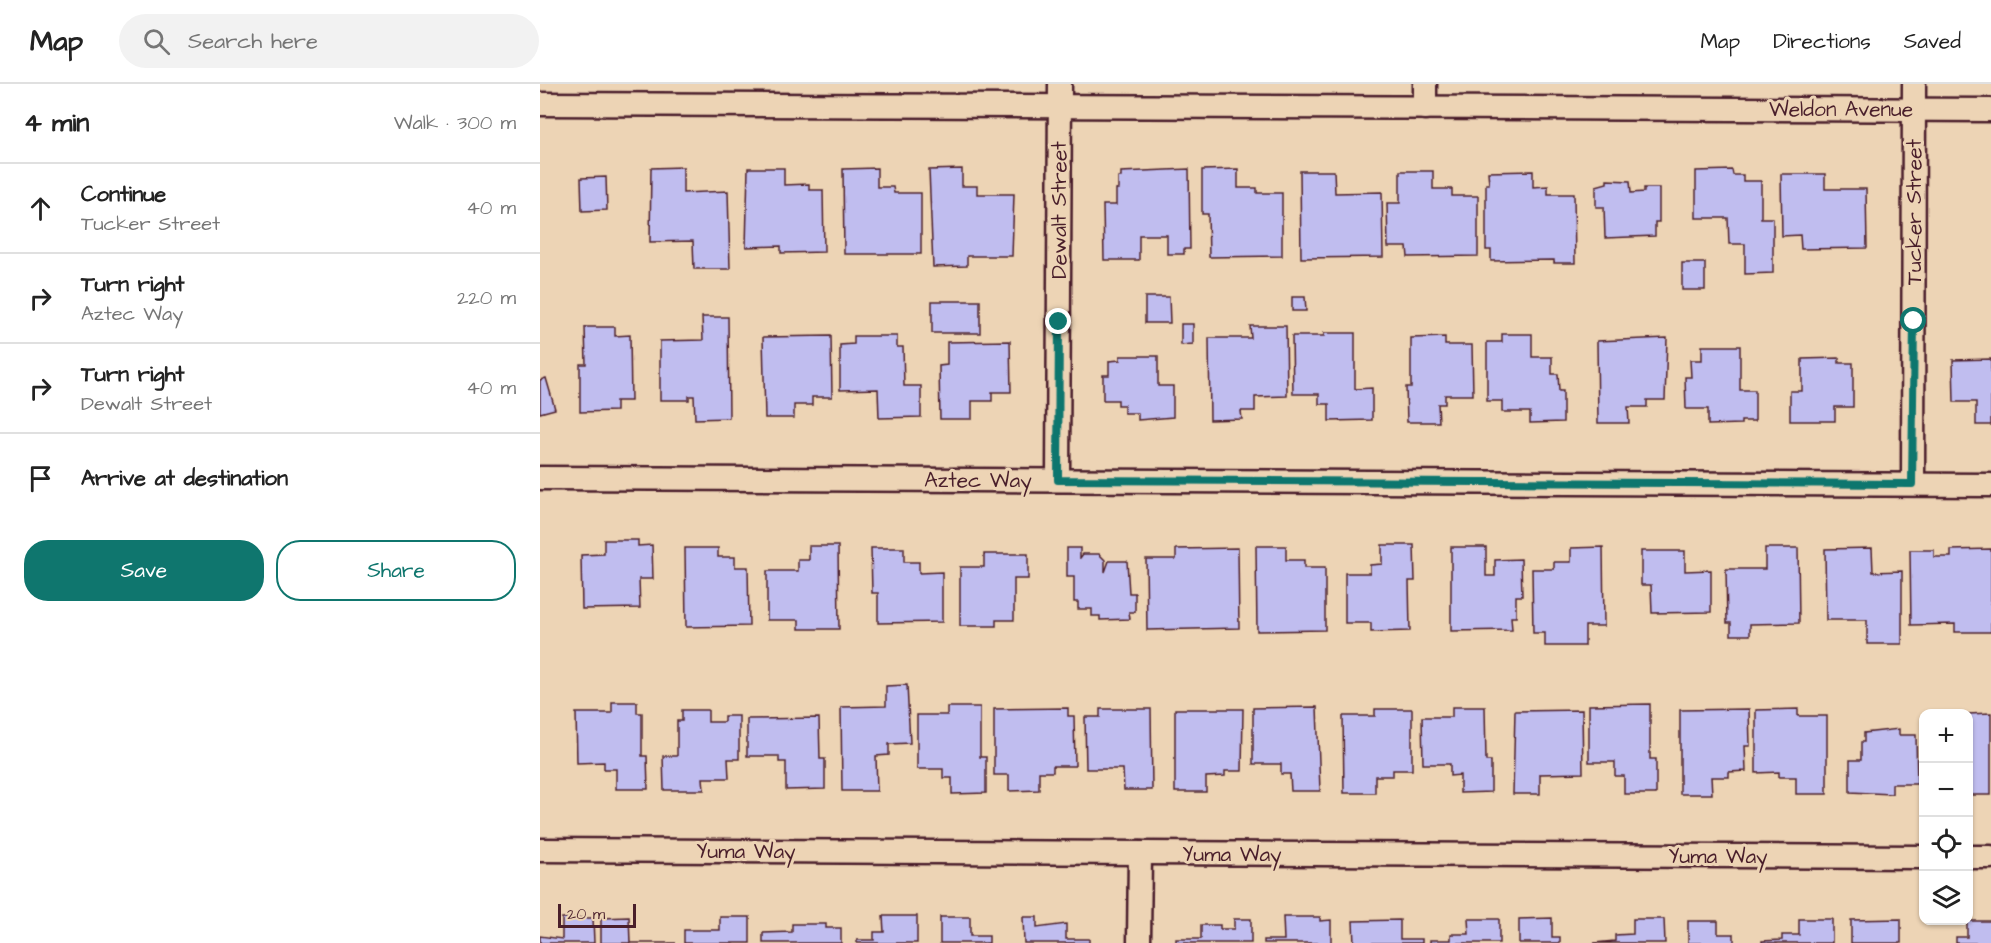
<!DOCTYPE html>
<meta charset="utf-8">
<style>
:root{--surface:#fff;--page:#f2f2f2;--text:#222;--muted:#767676;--line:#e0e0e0;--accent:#0f766e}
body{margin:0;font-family:"Architects Daughter",sans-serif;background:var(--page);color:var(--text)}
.controls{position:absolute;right:18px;bottom:18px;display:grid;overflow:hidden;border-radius:12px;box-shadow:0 2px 4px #0004}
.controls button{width:54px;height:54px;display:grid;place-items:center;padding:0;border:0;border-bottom:2px solid var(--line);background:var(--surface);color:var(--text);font:30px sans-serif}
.scale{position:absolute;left:18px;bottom:15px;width:78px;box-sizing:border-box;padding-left:6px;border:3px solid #4a1f2b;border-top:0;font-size:16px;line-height:21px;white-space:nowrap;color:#4a1f2b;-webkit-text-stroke:4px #edd4b5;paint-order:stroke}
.stop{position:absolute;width:18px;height:18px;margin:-14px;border:4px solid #0f766e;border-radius:50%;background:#fff}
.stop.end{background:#0f766e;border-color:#fff;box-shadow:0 2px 6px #0008}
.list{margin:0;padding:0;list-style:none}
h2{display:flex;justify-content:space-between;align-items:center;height:78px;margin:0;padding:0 24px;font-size:26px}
h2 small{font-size:20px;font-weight:400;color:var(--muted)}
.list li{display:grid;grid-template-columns:39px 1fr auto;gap:18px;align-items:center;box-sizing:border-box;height:90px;padding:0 24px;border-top:2px solid var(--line)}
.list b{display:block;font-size:22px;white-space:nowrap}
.list p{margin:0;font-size:20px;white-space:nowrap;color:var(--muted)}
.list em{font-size:20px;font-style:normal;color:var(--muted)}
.actions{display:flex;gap:12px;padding:18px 24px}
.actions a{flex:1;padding:14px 0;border:2px solid var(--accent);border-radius:24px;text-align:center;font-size:21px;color:var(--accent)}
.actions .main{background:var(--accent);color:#fff}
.icon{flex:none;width:33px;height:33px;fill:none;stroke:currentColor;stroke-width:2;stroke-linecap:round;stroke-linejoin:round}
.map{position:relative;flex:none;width:1451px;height:859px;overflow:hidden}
header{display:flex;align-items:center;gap:36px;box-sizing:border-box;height:84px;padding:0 30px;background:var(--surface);border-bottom:2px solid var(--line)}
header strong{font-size:28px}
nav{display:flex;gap:33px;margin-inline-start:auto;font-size:21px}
.search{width:420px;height:54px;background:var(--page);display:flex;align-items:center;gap:15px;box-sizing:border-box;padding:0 21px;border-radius:33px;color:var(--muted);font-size:22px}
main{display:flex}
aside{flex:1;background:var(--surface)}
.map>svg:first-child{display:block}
.building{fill:#c0bdef;stroke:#4a1f2b;stroke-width:1.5}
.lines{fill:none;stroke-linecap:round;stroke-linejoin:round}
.minor-casing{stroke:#4a1f2b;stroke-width:27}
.minor{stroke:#edd4b5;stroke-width:22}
.route{stroke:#0f766e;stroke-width:8}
.labels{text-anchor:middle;stroke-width:6;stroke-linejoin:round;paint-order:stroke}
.street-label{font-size:21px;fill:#4a1f2b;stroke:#edd4b5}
</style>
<header>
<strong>Map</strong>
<div class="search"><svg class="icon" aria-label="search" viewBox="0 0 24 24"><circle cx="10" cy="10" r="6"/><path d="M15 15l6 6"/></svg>Search here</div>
<nav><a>Map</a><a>Directions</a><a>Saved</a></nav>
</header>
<main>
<aside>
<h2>4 min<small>Walk · 300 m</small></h2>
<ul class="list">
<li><svg class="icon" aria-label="ahead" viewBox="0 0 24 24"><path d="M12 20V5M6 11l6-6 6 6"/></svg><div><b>Continue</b><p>Tucker Street</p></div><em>40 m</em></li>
<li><svg class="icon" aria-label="right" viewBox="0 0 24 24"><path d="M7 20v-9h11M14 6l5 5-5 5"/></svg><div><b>Turn right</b><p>Aztec Way</p></div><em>220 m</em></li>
<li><svg class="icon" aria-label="right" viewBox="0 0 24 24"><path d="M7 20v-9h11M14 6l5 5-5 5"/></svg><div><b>Turn right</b><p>Dewalt Street</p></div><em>40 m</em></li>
<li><svg class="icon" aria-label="arrive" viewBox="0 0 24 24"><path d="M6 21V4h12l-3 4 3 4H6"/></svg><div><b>Arrive at destination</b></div></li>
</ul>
<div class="actions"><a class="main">Save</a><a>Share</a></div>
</aside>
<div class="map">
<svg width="1451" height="859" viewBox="0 0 1451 859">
<rect width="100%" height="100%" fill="#edd4b5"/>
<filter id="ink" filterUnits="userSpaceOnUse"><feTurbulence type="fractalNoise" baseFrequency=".0167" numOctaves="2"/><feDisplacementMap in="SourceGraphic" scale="12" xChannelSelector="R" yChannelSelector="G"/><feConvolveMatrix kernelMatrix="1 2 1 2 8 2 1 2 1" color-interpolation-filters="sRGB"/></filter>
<g filter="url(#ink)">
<!-- building -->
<g class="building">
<path d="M143,83V109L188,107L190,185H154L153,157L110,158L111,84Z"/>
<path d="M208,84H244V101L269,100V106H283L284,168L241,169V162L206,163Z"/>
<path d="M337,84V103H353L354,109H381V170H304L303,85Z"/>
<path d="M422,85V102H437V110H474L472,172H427V182L393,183L389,86Z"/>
<path d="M649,85L650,165H644V170H627V151H599V176H564L563,121H576V105H578V93H581V88Z"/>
<path d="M698,85V104H717V109H742V172L669,173L668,130H662V86Z"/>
<path d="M1192,86L1193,91H1203V97H1221V134H1233V189L1205,190V160H1189L1188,134H1156V87Z"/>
<path d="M760,87H794L795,109L842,108L843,173L761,174Z"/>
<path d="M860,87H893V105H912V112H938V172L868,173L867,163H848L847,119H860Z"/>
<path d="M993,87V103L1008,102V110H1034L1035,179H1014V176L951,177V166H946V100H949L948,88Z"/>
<path d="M1241,90H1285V105H1326L1327,164L1261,165L1260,151L1242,152Z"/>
<path d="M66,93L67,126L42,127L41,94Z"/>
<path d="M1067,96L1090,97L1091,109L1104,108V104H1119V138H1115V152L1065,154L1064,123H1056V102L1067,99Z"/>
<rect x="1142" y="179" width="23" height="27"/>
<path d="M605,213H629L630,239H605Z"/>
<path d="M752,213H765L766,227H752Z"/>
<rect x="392" y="217" width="48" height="32"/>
<path d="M162,233H188L189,334L155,335L154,312H149V316H120V257L163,256Z"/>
<path d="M641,240H653V260L641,261Z"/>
<path d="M710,242H746L747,312L715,313V327H701L702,335L670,336L669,254H711Z"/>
<path d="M45,243H75V252L90,251L91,317H76V327L40,328V280H46Z"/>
<path d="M784,249H815V305L832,304V336L789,337V320H779V310H753L752,252H784Z"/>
<path d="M962,250H992V273H1012V290H1018L1019,307H1023V338L990,339V328H962V317H947V258H962Z"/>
<path d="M291,252L292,313H272V321H254V334H225L223,253Z"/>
<path d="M314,252H357V263H363L364,302H381V333L339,334L338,305L300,306V261L314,260Z"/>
<path d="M905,253V261H932L933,311H905V320H898L899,338H867L866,303H871V254Z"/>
<path d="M1127,254L1125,316H1107V323H1088L1089,339H1058L1057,257Z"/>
<path d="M470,257L471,308H452V317H432V335H400L399,282L407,281V258Z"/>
<path d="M1162,262H1200V306H1215V337H1201V340L1168,341V325H1146L1145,293H1151L1150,276H1162Z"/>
<path d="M580,272H618V302H633V333L598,336V329H584V321H578V316H563V291H569V277L580,276Z"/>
<path d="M1299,274V279H1313V323H1295V337H1250V307H1262V275Z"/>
<path d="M1451,275V341H1436V318H1414L1413,276Z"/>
<path d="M6,294L15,325L0,329V296Z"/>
<path d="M64,456H98V462L112,461L113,495H99L100,524L42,525L41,471L64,470Z"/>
<path d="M842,461H874L875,497H869L870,547L831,548V539H805V489H830V481L842,480Z"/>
<path d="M269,462H298L299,545H259V536H227V487H258V476H269Z"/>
<path d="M716,462H746V476H764V484H785V546L717,547Z"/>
<path d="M911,463H946V492H955V476L981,475L982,512H976V533H971L972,546L911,547Z"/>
<path d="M1063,463L1064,542H1045V562H1005V549H993L992,485H1014V478H1031V464Z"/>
<path d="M145,464H178V473H195V483H208L209,542L146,543Z"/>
<path d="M331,464H364V478H379V489L402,488V538L338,539V509H332Z"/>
<path d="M527,464H540V474L543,470H559L565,476V488L569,477H587L589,509H595V528H589L590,535L560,536V532H552V525H538V518H534V493H527Z"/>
<path d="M698,464L699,544L607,546L606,475H636V465Z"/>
<path d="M1225,464H1258L1259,539L1210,540V551H1191V539H1187L1186,485H1225Z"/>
<path d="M1332,464L1333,488L1362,487V560H1327V536H1286L1285,465Z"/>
<path d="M1451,465V548H1415V540L1371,541L1370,466H1394V473H1411V466Z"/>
<path d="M1101,467H1145V487L1171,486V528L1112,529L1111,501H1101Z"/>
<path d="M444,470H488V495H474V536H456V542H420V483H444Z"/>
<path d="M367,601L370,659L349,660V671L336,672L337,707H302L301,623L346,622V602Z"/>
<path d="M72,618H97V629H102V672H107L108,705H76V685H64V678L37,679L36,629H72Z"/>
<path d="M1110,620V675H1116V710H1084V692H1075V678H1049V621Z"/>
<path d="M407,623H440V673H446V709L412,710V694H403V685H377V631H407Z"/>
<path d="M777,623L780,707H751L750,690H741V680H713V624Z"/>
<path d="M912,623H945L946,677H951V708L920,709V691L910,692V680H883L882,633H912Z"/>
<path d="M528,624V632H534L535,682H513V688H499V706L469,707V691H454V625Z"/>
<path d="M560,625H611L612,706H584L583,685H546L545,633H560Z"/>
<path d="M635,625H703L702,687H685V692L666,693V708H635Z"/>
<path d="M835,625H872V686H853V692H835V709H804L803,632H835Z"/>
<path d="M1209,625L1210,662H1205L1206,687L1189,688V693H1171L1172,710H1140V626Z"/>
<path d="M1258,625V632H1287V710H1256V693H1239V688L1216,689V626Z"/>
<path d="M142,626H168V638H184V632H199V675H188L189,694H163L164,706H124L123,672H137V637H142Z"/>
<path d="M1042,626L1043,689L1000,690V710H973L975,627Z"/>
<path d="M1451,629V711H1428V630Z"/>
<path d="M279,634L280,675H285V705L246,706V678H239V672H207V635Z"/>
<path d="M1359,645V651H1376L1377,700H1352V710L1310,708V676H1321V658H1324V649Z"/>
<path d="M343,832H377V859H317V856H334V848H344Z"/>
<path d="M89,833L90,859H136H61V834Z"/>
<path d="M180,833H210V859H144V846H180Z"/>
<path d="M400,833H430V852H449V859H400Z"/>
<path d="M483,833H497V844L526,840V855H549V859H484Z"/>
<path d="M743,833H780V837L791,836V859H724V856H744Z"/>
<path d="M22,834H53L54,859H0V852L22,855Z"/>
<path d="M1012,834V853H1020V859H979V835Z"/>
<path d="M694,835H711V859H636V855H661V841H680V845H694Z"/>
<path d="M928,835H959V859H890V856H911V850H929Z"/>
<path d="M1093,835H1124L1125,859H1054L1075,857V851L1093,850Z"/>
<path d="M1259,835H1292V859H1222V857L1242,856V851H1259Z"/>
<path d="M1361,835V859H1311V836Z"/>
<path d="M860,836V855H882V859H814L813,837Z"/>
<path d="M1148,837H1178V850H1194V859H1148Z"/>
<path d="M1427,837H1451V859H1416V853H1427Z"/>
<path d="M252,840H286V844H301V859H223V849L252,848Z"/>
</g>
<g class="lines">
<!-- minor casing -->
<g class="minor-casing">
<g id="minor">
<path d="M885,0V24"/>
<path d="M0,20L1451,26"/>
<path d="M0,394L1451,401"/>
<path d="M518,396L520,0"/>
<path d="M1373,400L1374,0"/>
<path d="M0,766L1384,773"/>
<path d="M1428,773H1451"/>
<path d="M599,859L600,769"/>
</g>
</g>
<!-- minor -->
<use href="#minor" class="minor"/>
</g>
</g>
<g class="lines" filter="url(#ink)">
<!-- route -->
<path class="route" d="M519,238L518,396L1372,400L1374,237"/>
</g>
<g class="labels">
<!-- street labels -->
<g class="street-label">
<text x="1301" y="32">Weldon Avenue</text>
<text transform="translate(519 126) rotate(-90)" y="7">Dewalt Street</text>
<text transform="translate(1374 128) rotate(-90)" y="7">Tucker Street</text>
<text x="438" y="403">Aztec Way</text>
<text x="206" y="774">Yuma Way</text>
<text x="692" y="777">Yuma Way</text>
<text x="1178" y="779">Yuma Way</text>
</g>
</g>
</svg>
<div class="controls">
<button>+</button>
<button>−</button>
<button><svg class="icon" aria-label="locate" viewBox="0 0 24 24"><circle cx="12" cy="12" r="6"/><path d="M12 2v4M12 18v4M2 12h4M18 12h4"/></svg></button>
<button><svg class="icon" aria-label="layers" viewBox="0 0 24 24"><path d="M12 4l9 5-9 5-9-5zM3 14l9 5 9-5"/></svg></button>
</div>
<div class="scale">20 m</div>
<div class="stop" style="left:1374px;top:237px"></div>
<div class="stop end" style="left:519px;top:238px"></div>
</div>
</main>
